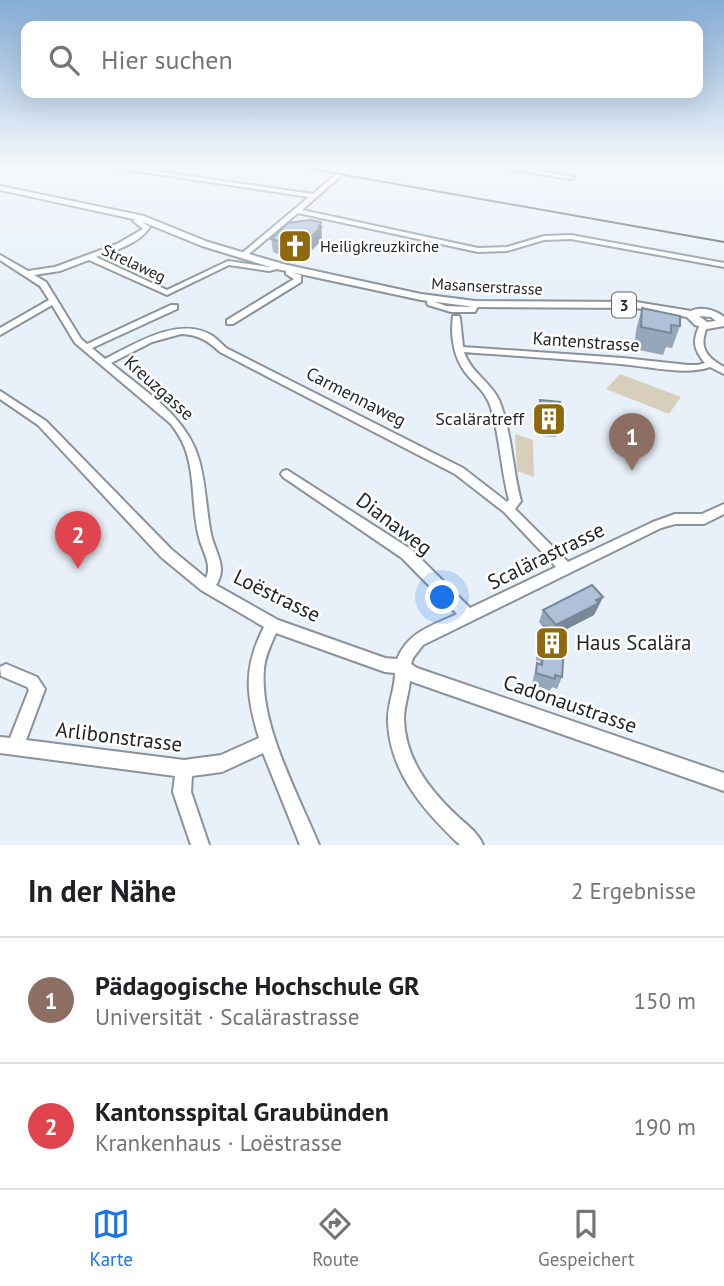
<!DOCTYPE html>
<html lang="de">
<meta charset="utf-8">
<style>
:root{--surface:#fff;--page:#f6f6f6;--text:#202124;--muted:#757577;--line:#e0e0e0;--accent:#1a73e8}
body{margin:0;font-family:"PT Sans",sans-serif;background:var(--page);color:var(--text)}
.you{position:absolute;left:443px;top:598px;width:24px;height:24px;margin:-18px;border:5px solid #fff;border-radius:50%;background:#1a73e8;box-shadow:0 0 0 10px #1a73e833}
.badge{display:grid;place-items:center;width:46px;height:46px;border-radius:50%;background:var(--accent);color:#fff;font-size:23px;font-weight:700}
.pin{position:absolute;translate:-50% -58px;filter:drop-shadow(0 2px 4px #0008)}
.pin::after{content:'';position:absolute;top:37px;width:24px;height:21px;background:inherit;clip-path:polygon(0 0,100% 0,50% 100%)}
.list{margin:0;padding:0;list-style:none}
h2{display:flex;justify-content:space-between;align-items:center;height:91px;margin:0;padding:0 28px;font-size:30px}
h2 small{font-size:23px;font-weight:400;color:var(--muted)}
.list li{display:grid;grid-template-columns:46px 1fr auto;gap:21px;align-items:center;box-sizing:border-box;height:126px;padding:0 28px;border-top:2px solid var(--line)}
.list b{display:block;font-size:26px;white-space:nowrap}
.list p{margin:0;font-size:23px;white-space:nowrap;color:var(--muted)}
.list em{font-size:23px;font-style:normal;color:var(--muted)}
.icon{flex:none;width:38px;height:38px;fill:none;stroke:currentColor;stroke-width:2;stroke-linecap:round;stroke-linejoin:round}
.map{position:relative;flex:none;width:724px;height:845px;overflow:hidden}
.search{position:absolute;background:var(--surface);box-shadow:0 7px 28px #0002;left:21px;right:21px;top:21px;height:77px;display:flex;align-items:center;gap:18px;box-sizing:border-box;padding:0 24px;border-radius:14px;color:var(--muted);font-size:26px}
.sheet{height:343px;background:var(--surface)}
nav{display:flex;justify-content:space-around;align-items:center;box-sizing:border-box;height:98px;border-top:2px solid var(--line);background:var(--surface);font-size:19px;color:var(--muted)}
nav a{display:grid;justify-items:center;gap:4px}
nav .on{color:var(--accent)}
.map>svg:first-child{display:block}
.green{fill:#d8cebc}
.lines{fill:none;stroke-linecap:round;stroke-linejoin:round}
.minor-casing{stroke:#8a929a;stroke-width:4}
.major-casing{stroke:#8a929a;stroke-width:4}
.minor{fill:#fff;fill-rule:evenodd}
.major{fill:#fff;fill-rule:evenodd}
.rail{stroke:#51555a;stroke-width:2}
.wall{fill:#96a6bb}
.shaded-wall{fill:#7a8798}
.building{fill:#aec1d9;stroke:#7a8798;stroke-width:2}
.labels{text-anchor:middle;stroke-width:5;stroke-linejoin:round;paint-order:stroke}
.far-poi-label{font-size:16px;fill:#222528;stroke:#fff;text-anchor:start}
.far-street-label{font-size:16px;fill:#222528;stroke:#fff}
.shield{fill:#fff;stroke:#646668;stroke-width:2}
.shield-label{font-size:16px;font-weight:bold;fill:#222528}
.street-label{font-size:18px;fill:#222528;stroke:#fff}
.poi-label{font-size:18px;fill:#222528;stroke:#fff;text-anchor:end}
.near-street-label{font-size:21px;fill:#222528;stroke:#fff}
.near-poi-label{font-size:21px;fill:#222528;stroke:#fff;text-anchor:start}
</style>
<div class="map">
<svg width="724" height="845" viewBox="0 0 724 845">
<rect width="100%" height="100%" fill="#e8f0f9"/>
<!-- green -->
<g class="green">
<path d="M620,374L681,397L669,414L606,389Z"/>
<path d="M515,434L533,440L534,477L517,471Z"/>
</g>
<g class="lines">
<!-- minor casing -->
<g class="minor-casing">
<g id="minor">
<path d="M110,167H127L313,194L344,167H351L302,210L478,248L507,247L544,236L571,235L724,263V267L571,239L544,240L507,251L478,252L298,213L244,258H241V254L309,197Z"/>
<path d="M498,167H515L574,177L571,179Z"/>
<path d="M139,217H143L144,218L141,221L150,227C139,244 114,251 96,257L167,290L228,261L269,267L281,265L285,267L269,271L229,265L167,295L89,260L60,271L34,275L46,282L81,339L87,344L171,305H177V309L92,348L105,359C135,344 181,314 214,337C218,340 222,344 226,348L463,468L507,502L509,500C501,470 500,438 491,408C487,394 478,387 469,377C454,361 450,337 453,316H459L460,318L463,347L623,358L688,365H698L705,363C693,349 692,339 701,323H707L708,325C698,346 705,357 724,367V374L710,367C685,376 647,366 620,364C568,359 516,356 464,352C471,373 490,381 499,400C512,432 512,468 521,501L515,509L568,562L653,522L675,514H702L724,504V514L704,524H675L661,528L423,645L413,658L411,664L417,668L724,773V791L410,681C409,693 404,706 404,719C405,757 427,787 454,813C464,823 478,832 483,845H460C425,812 390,773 388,722C387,705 395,690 395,673L385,672L276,633C271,644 265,656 264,669C259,724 298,794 319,845H300L263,753L222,772L192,776L191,792L209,845H191L173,792L175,776L0,753V737L10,738L29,690L27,687L1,676L0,667L6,664L37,677L45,689L26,740L184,760L221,755L259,738C246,695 243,668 264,627L201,590L161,557L38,425L0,399V391L46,421L171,549L206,578C212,566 204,553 200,541C191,511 196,478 185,448C182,440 177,432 171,424L75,343L52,305L0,335V328L49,300L40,286L0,260V255L28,271L55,267L117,244L143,229L133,221ZM181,334C199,335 207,340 220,352L455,474L504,512L556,567L470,608L412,550L287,470L283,471L281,474L283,477L402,558L457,614C432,626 409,631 397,659L385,658L278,620L216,585C228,567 215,553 211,534C206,510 206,484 199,460C187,416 144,391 111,363L152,342Z"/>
<path d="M286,267H292L294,273L301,275V282L233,324H227V320L294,279L286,274Z"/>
<path d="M429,297H435V302L446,306L469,307L472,302H475L479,304L475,312H451L428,305L427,303Z"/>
</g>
</g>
<!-- major casing -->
<g class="major-casing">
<path id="major" d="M0,186L144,216L208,242L283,264L421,294L475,301L636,302L691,311C700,306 716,310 724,317V326L707,329L695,325L687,317L636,308L475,307L421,300L277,269L202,246L138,220L0,190ZM699,316L711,317L716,321L707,322Z"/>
</g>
<!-- minor -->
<use href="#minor" class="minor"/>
<!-- major -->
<use href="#major" class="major"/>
<!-- rail -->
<path class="rail" d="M300,167L724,242"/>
</g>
<!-- wall -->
<g class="wall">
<path d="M321,222L322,240L306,256H283L273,252L271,239Z"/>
<path d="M642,308L680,326L672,348L666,347L663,355L634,349L636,330Z"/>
<path d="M540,400L562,423L560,431H557L556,437L543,436V429H540L538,408Z"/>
<path d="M603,597L594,615L563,631L562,677L557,689L552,687L550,691L532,684L537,663L540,664V661L536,660L540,638L543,627L539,622L543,610Z"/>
</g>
<!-- shaded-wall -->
<g class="shaded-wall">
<path d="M321,222L322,240L306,256L305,243Z"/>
<path d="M603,597L594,615L551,637L556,625Z"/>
</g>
<!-- building -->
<g class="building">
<path d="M310,220L321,222L319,227H321L305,243L282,242L271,239L288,223Z"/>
<path d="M642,308L680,316V326L671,325V333L641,327Z"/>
<path d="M540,400L560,402L562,423H557L558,429L545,428V421H542Z"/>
<path d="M592,585L603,597L596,600L599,603L556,625L543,610Z"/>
<path d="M544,626L565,632L562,677L555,675V679L536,673L537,663L542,665L544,649L540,648Z"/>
</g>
<!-- sky -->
<linearGradient id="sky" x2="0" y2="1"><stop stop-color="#85add6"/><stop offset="0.58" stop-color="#f5f8fc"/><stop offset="1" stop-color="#f5f8fc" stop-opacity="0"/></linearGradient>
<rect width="724" height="286" fill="url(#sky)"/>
<!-- icons -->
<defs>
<g id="church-square" transform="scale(1.75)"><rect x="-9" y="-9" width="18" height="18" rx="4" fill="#90690f" stroke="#fff"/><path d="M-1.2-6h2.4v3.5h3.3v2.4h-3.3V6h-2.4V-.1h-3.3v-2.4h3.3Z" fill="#fff"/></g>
<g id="building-square" transform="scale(1.75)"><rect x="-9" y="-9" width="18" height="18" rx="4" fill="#90690f" stroke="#fff"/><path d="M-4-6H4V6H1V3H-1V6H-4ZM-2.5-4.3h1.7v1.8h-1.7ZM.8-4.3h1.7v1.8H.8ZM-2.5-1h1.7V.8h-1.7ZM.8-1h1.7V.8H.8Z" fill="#fff"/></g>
</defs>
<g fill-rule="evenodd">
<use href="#church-square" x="295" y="246"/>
<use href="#building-square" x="549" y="419"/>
<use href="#building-square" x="552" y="643"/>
</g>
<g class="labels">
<!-- far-poi labels -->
<g class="far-poi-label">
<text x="320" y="252">Heiligkreuzkirche</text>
</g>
<!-- far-street labels -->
<g class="far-street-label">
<text transform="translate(134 263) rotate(25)" y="6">Strelaweg</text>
<text transform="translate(487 286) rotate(3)" y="6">Masanserstrasse</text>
</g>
<!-- shield labels -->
<rect class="shield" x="612" y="292.5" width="24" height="25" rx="5"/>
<g class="shield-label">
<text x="624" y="311">3</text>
</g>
<!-- street labels -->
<g class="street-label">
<text transform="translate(586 342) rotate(4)" y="6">Kantenstrasse</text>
<text transform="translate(159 388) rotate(42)" y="6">Kreuzgasse</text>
<text transform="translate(356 397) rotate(27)" y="6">Carmennaweg</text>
</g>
<!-- poi labels -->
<g class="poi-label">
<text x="524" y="425">Scaläratreff</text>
</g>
<!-- near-street labels -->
<g class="near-street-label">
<text transform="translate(394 524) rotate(37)" y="7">Dianaweg</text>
<text transform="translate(546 556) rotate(-26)" y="7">Scalärastrasse</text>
<text transform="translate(277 596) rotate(26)" y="7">Loëstrasse</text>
<text transform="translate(570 704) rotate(19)" y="7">Cadonaustrasse</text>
<text transform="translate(119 737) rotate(7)" y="7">Arlibonstrasse</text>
</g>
<!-- near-poi labels -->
<g class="near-poi-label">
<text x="576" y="650">Haus Scalära</text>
</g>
</g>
</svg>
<div class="you"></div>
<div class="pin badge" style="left:632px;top:471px;background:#8d6e63">1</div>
<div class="pin badge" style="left:78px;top:569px;background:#e0444e">2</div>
<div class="search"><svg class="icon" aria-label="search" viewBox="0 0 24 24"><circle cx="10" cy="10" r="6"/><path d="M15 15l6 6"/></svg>Hier suchen</div>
</div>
<section class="sheet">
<h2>In der Nähe<small>2 Ergebnisse</small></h2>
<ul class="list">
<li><span class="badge" style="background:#8d6e63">1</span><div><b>Pädagogische Hochschule GR</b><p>Universität · Scalärastrasse</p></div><em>150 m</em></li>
<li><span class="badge" style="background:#e0444e">2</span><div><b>Kantonsspital Graubünden</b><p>Krankenhaus · Loëstrasse</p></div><em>190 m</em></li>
</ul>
</section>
<nav>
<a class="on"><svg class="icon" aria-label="map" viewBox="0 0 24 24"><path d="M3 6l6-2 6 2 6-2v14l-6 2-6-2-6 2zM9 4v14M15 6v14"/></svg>Karte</a>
<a><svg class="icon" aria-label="directions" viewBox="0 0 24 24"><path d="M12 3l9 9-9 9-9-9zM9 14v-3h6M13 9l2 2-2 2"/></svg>Route</a>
<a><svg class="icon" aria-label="saved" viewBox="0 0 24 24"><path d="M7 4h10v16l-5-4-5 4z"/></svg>Gespeichert</a>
</nav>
